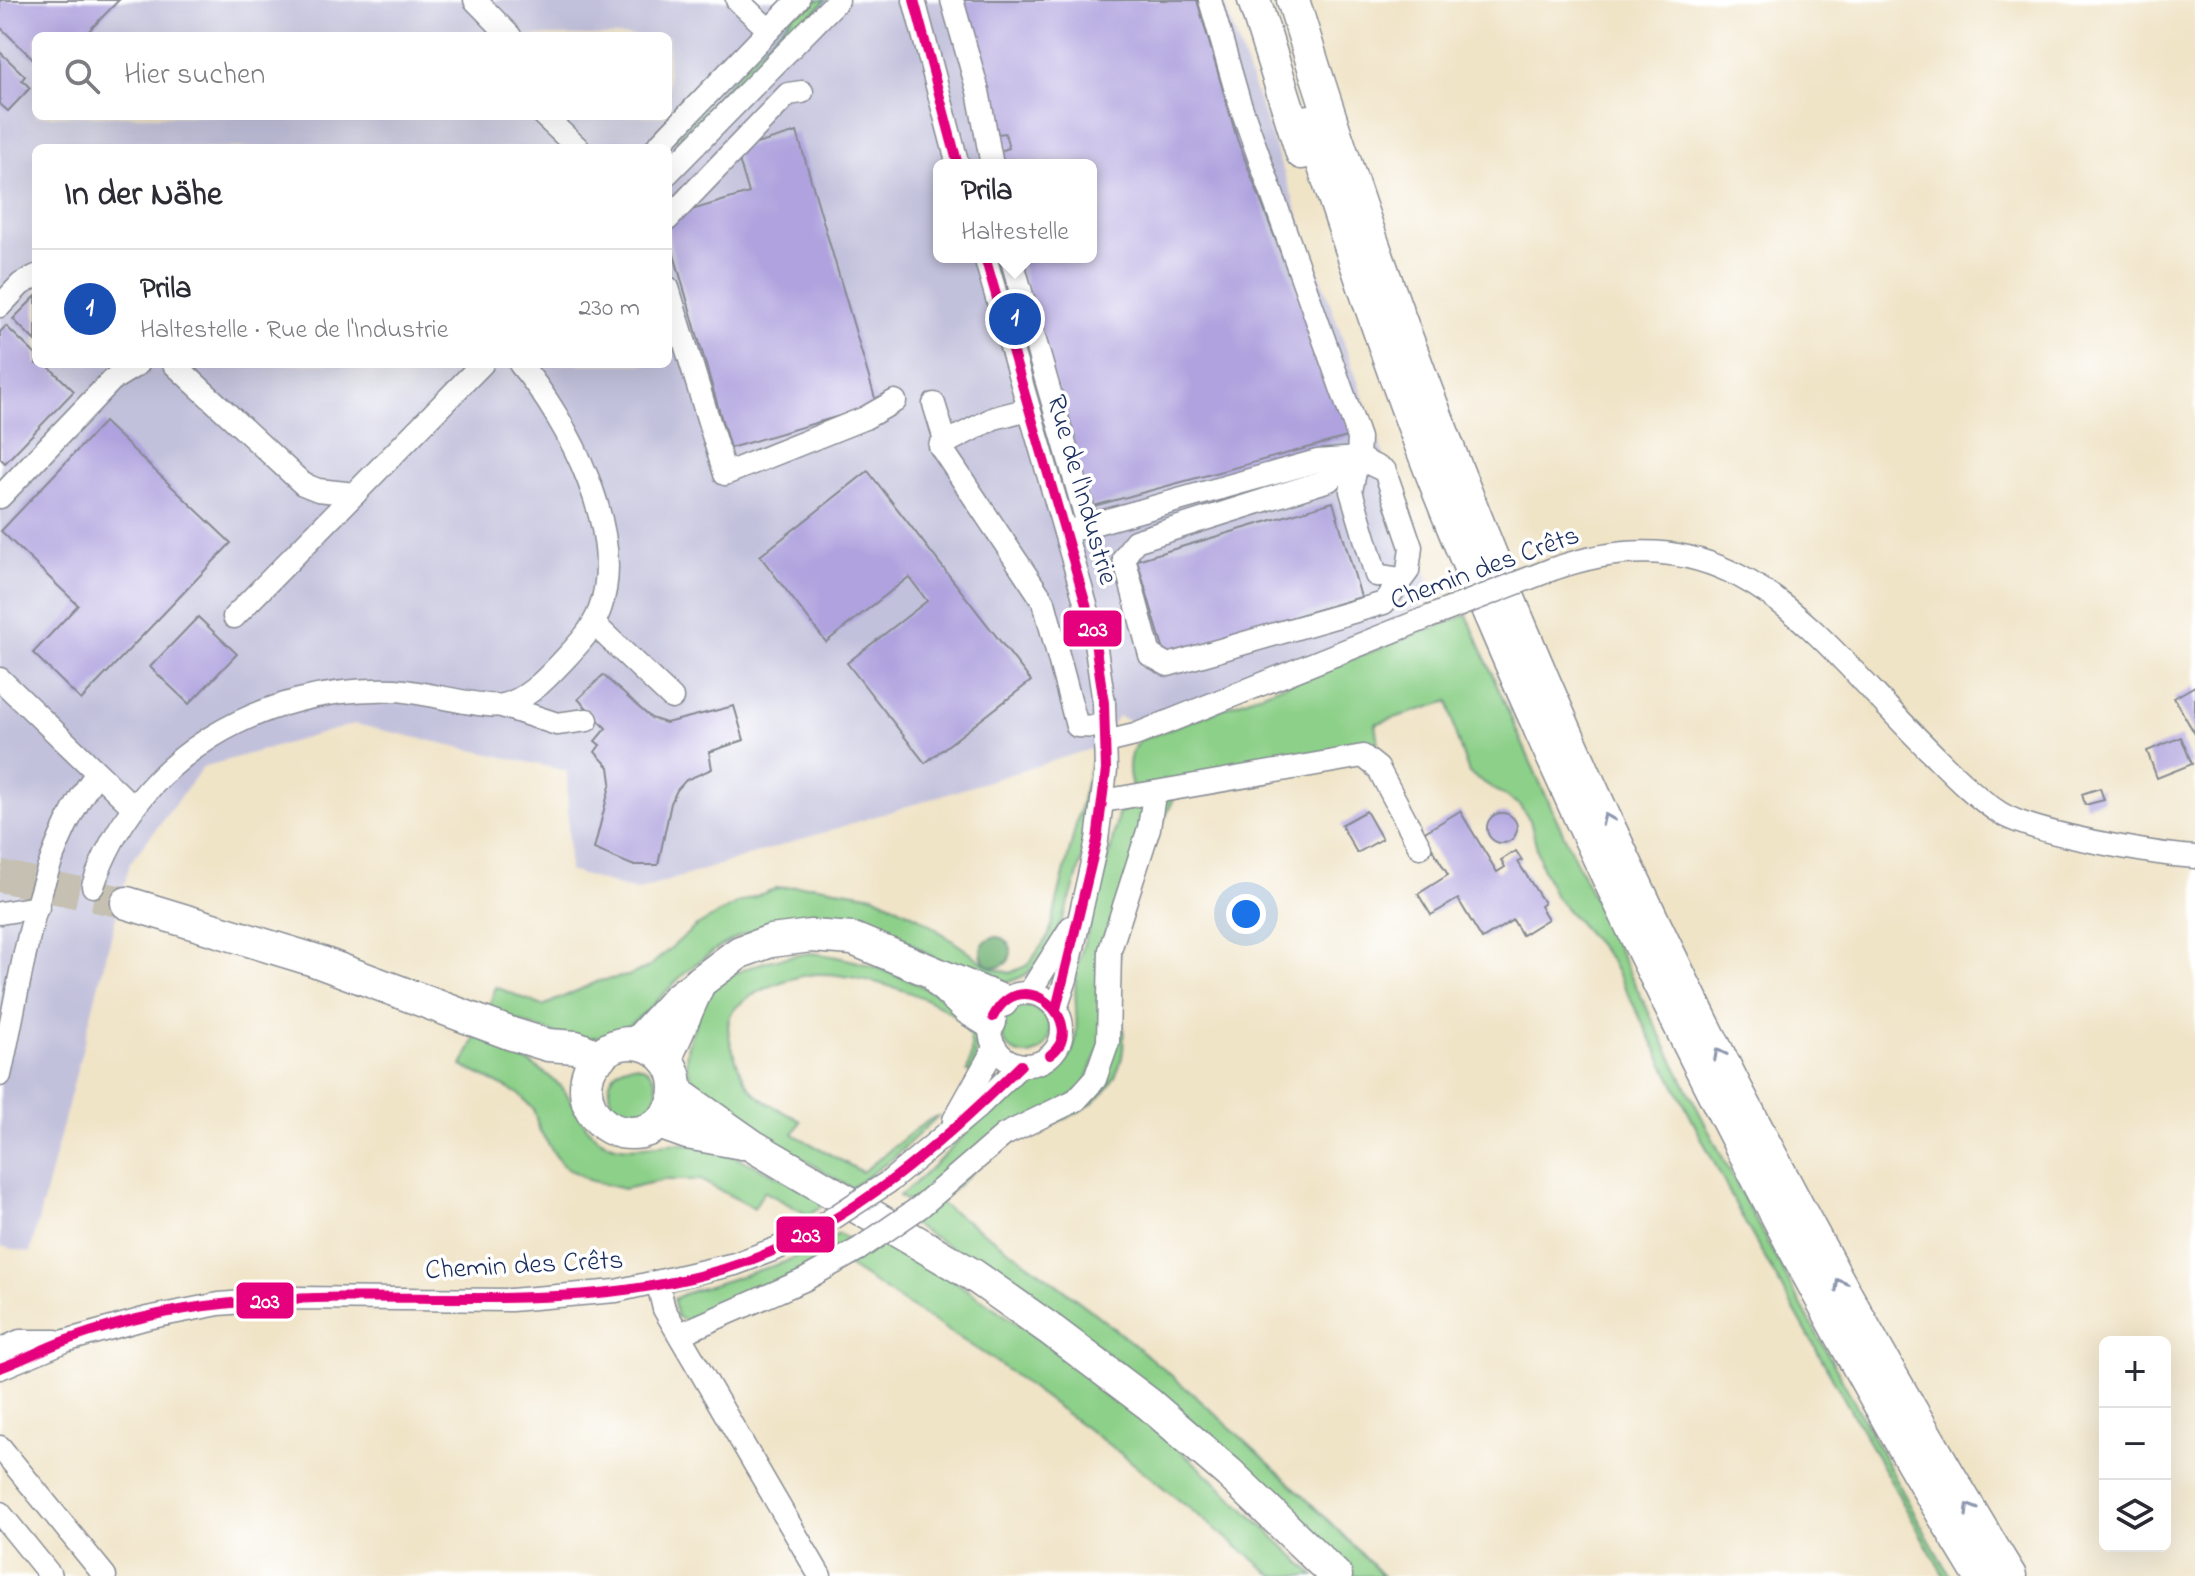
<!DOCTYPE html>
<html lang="de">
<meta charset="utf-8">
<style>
:root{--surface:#fff;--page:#f2f2f3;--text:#2b2b33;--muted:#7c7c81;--line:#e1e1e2;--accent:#7c3aed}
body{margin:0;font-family:"Indie Flower",sans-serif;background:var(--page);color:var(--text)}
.controls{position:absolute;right:24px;bottom:24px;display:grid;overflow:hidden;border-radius:12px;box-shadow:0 8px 32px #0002}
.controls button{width:72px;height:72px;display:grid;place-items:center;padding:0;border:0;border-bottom:2px solid var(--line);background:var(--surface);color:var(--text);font:40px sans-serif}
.you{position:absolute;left:1246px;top:914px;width:28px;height:28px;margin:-20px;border:6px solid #fff;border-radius:50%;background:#1a73e8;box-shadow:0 0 0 12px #1a73e833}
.badge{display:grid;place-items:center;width:52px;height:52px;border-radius:50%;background:var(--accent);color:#fff;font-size:26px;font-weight:700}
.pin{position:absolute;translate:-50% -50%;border:4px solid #fff;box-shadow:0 2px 8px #0006}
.popup{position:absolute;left:933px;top:159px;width:164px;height:104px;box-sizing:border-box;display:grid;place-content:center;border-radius:12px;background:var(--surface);filter:drop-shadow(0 2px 6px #0005);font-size:26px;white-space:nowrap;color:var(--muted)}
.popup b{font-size:30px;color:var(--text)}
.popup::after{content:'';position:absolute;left:50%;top:100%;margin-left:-16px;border:16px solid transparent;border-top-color:var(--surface)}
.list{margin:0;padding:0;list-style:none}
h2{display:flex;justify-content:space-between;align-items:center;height:104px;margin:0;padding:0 32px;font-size:34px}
h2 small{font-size:26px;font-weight:400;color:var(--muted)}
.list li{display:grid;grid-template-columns:52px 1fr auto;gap:24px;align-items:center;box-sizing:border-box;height:120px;padding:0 32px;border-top:2px solid var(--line)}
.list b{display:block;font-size:30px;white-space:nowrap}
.list p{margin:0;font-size:26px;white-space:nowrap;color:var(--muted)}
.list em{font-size:26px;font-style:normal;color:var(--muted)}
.icon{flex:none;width:44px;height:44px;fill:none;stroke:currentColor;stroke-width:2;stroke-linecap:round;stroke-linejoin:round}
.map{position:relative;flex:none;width:2195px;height:1576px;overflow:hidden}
.search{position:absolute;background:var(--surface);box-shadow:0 8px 32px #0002;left:32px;top:32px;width:640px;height:88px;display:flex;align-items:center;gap:20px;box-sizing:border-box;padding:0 28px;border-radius:12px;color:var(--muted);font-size:30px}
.panel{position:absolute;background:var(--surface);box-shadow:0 8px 32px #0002;left:32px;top:144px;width:640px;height:224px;border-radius:12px}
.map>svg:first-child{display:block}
.industrial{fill:#c2c1dc;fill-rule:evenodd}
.green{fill:#8dd089;stroke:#548074;stroke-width:2}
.forest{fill:#72b275;stroke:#46706a;stroke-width:2}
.building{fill:#afa2de}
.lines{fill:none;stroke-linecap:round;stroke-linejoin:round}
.highway-tunnel{stroke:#c5c0b2;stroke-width:32;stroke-dasharray:32 16;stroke-linecap:butt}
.minor-casing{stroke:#868a92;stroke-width:25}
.highway-casing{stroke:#868a92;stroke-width:35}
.minor{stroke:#fff;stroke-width:22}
.highway{stroke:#fff;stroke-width:32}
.minor-bridge-casing{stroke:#868a92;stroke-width:25;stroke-linecap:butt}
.minor-bridge{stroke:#fff;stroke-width:22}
.bus-1-casing{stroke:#fff;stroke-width:16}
.bus-1{stroke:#e5007d;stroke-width:10}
.oneway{stroke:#8d97ae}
.labels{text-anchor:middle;stroke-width:7;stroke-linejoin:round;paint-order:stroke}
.street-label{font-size:28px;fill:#1b2f5e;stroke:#fff}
.line-badge{stroke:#fff;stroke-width:3}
.badge-label{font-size:22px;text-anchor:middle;font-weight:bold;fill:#fff}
</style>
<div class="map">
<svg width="2195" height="1576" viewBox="0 0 2195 1576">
<rect width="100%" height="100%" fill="#fff"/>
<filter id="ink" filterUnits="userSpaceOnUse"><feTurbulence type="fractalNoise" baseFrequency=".0125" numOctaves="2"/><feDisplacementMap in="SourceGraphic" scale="16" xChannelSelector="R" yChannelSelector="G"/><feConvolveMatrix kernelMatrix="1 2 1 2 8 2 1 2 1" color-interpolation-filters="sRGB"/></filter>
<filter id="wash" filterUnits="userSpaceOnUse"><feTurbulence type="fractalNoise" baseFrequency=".006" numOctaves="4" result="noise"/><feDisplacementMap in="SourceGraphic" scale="32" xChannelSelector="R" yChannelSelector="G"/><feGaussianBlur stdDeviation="1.8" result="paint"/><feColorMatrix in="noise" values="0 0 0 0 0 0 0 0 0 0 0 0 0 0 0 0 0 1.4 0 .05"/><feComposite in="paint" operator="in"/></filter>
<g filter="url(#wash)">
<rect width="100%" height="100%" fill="#f0e4c7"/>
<!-- industrial -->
<path class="industrial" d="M0,0H1223L1435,600L1294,665L1138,725L1118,716L1097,747L636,891L569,871L567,771L355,724L203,767L130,863L30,1253L0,1246ZM36,36H668V116H36ZM36,148H668V364H36ZM939,165H1091V257H939Z"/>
<!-- green -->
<g class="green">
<path d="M808,0H826L689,143L675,139Z"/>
<path d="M1467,615C1578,881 1705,1133 1845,1385C1880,1449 1913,1513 1950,1576H1944L1743,1219L1610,959L1554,895L1541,865L1530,820L1519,805L1469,773L1456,736L1449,701L1375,724L1378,743L1361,748L1133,790C1127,772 1126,754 1140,740Z"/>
<path d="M1092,759C1101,806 1067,954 1021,977C978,999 932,951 894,935C862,923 826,915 792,920C752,925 715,947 685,973C653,1002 630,1040 581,1038C554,1037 514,1018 487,1010L496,987L543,1006L599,981L628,976L649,967L695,927L738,903L777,888L812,885L874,895L922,919L991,968L1010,973L1028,965L1049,935Z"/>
<path d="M1176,794C1154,842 1119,908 1117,961C1115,1004 1138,1047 1109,1086C1088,1116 1046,1124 1015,1141C987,1157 963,1181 939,1203C1104,1308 1247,1435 1383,1576H1354C1315,1538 1276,1498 1236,1461C1138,1370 1025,1290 910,1223C944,1198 970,1161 1006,1139C1039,1118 1086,1112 1104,1073C1122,1035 1107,992 1114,953C1122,906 1143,859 1159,814L1168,798Z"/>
<path d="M1131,806L1139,807L1145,814L1105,1034L1084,1087L913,1205L899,1196C940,1165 971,1123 1012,1093C1033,1078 1058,1080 1071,1053C1083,1028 1071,996 1077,969C1080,951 1088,933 1093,916C1103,882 1111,849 1118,815Z"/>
<path d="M811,953C859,958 936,983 969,1020C981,1034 977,1057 972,1074L967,1072C971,1058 974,1044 967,1030C950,997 852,972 816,974C793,976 773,984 753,995C729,1009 724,1018 731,1044C746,1096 756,1096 801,1121L793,1134L862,1172C879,1161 925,1118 938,1116L893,1158L851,1188L703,1097C685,1070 681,1060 693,1029C697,1020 699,1007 705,999C727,967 775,958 811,953Z"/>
<circle cx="1026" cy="1031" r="24"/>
<path d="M476,1036C504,1049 532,1061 555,1081C578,1100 579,1133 609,1144C636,1154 661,1140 688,1144C738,1152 783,1180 828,1202L808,1215L764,1191L754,1208L700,1180H664L624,1189L588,1180L561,1164L540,1131L533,1109L519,1094L462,1066Z"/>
<circle cx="633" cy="1089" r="24"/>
<path d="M839,1234L857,1244L835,1258L685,1321L676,1316L674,1299L684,1294L785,1262Z"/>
<path d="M888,1238C974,1293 1059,1350 1139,1415C1200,1465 1257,1521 1315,1576H1274L1124,1456L992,1359L846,1265Z"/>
</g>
<!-- forest -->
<circle class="forest" cx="996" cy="952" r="15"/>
<g id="blocks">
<!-- building -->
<g class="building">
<path d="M0,0H119L84,36H36V62L0,27Z"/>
<path d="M961,0H1197L1237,139L1351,436L1090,507L1020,257H1091V165H995L991,154L1009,148L1005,133L998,134Z"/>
<path d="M0,52L25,76L22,80L30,88L8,111L0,104Z"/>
<path d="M797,132L877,405L730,448L668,234V217L749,193L736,150Z"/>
<path d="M36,296V342L13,319Z"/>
<path d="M6,326L36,355V364H46L74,391L5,463L0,458V332Z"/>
<path d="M104,422L231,543L81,700L33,653L78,605L1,531Z"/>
<path d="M868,471L1031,681L925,763L847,663L927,601L909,577L826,642L760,556Z"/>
<path d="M1333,502L1361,597L1165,655L1137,560Z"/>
<path d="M198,617L237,654L189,704L150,667Z"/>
<path d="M603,675L651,718L666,723L734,706L744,740L709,752L712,769L686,780L677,790L671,803L658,865H632L594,849L611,782L609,767L595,752L600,745L595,741L606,728L578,699Z"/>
<path d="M2195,686V734L2174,698Z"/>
<path d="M2181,737L2192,764L2157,778L2147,751Z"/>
<path d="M2100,788L2104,800L2085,805L2082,794Z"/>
<path d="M1366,811L1382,839L1357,853L1341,825Z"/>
<path d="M1460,811L1497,872L1505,867L1501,860L1516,851L1522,860L1518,862L1544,903L1540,906L1548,919L1522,935L1513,920L1482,939L1458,899L1431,915L1418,894L1448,875L1423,833Z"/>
<circle cx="1502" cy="828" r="15"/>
</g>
</g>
</g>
<g filter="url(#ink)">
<use href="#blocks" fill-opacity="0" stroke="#868a92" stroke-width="2"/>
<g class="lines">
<!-- highway-tunnel -->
<path class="highway-tunnel" d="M0,876L127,903"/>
<!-- minor casing -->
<g class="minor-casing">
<g id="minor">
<path d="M475,0L510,36"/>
<path d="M737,0L769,30"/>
<path d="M914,0L958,165"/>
<path d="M952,0L978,91L992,165"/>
<path d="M544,116L578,148"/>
<path d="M656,148L798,0"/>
<path d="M668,173L838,0"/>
<path d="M668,219L788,94L802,92"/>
<path d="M985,257L1093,629L1104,703L1106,770L1097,840L1066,979L1056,1009"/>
<path d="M1011,257L1088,525"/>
<path d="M668,288L725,474L865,418L895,401"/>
<path d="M0,306L21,284L36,276"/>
<path d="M174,364L303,484L318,490L355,494"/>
<path d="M934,404L946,443"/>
<path d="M1029,409L994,418L940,446L1044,602L1077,726L1105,727"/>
<path d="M1358,458L1385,471L1411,547L1408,571L1384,603L1168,665L1150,655L1124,558L1135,541L1329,480Z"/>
<path d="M1358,458L1351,491L1376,575L1401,579"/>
<path d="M0,497L112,380L138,364"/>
<path d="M1065,532L1317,461L1358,458L1359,438L1239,101L1210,0"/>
<path d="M1553,569C1738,504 1817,640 1932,753C1953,774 1975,797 2000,813C2034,834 2153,854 2195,857"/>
<path d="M234,617L482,364"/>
<path d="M594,624L672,698"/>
<path d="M0,679L132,806"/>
<path d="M502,706L557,724L587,720"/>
<path d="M1106,742L1135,735L1429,617"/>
<path d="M1103,801L1363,756L1378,768L1420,847"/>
<path d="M93,886C136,757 262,685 395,690C421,691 484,709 503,705C526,700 546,679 561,663C577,646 592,631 600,609C627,533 568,421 520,364"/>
<path d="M0,913L38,907"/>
<path d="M1029,993L1071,927"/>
<circle cx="1026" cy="1029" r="36"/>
<path d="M0,1075C23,972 34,859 97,773"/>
<path d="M954,1120L995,1047"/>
<path d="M890,1181L978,1107L1021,1065"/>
<path d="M920,1207L1004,1135L1076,1100L1095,1079L1108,1042L1110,950L1149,828L1154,795"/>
<path d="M658,1284L664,1309L820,1576"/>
<path d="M680,1334L804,1280L859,1249"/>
<path d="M0,1350L20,1341H56"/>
<path d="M0,1368L65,1341L147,1318L219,1304L293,1298L511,1300L616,1291L735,1264L778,1248L821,1226"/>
<path d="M0,1447L105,1576"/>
<path d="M0,1513L51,1576"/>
</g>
</g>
<!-- highway casing -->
<g class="highway-casing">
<g id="highway">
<path d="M1254,0L1302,153"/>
<path d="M1293,0C1462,553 1708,1084 2010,1576"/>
<path d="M1309,121C1354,259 1400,398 1455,532C1536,728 1626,921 1722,1110C1803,1268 1887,1425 1980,1576"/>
<path d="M127,903L314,960L512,1034L548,1045L576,1047L600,1057"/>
<path d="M940,982L969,1009L990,1022"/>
<path d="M638,1042L677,999L740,952L771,941L811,936L853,939L1002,1001"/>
<circle cx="631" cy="1088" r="45"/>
<path d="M666,1058L697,988"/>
<path d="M676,1092L753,1146L973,1275L1051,1330L1149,1404L1229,1473L1336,1576"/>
<path d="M659,1123L687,1133L742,1143"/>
</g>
</g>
<!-- minor -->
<use href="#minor" class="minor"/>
<!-- highway -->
<use href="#highway" class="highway"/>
<!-- minor-bridge casing -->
<g class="minor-bridge-casing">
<g id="minor-bridge">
<path d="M1429,617L1553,569"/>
<path d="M821,1226L890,1181"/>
<path d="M859,1249L920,1207"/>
</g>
</g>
<!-- minor-bridge -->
<use href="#minor-bridge" class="minor-bridge"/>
<!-- bus-1 casing -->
<g class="bus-1-casing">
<g id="bus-1">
<path d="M914,0L958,165"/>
<path d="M985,257L1093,629L1104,703L1106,770L1097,840L1056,1009"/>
<path d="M993,1017C1023,959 1091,1026 1050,1055"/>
<path d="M0,1368C23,1360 44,1348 67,1340C128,1318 192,1305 256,1301C421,1288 587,1319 748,1261C854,1222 942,1143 1021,1065"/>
</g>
</g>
<!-- bus-1 -->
<use href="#bus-1" class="bus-1"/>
</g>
<!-- one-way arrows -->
<defs><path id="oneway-chevron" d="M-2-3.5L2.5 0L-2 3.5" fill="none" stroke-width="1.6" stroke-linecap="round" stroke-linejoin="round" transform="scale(2)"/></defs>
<g class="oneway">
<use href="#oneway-chevron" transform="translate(1607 819) rotate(-114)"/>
<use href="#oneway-chevron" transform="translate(1719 1054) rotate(-117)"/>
<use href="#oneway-chevron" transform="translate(1840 1284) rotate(-119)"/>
<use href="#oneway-chevron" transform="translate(1970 1509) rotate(-121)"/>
</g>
</g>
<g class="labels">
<!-- street labels -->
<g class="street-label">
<text transform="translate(1084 489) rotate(74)" y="10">Rue de l'Industrie</text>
<text transform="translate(1484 566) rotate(-20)" y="10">Chemin des Crêts</text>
<text transform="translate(524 1263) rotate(-3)" y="10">Chemin des Crêts</text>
</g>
</g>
<g class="line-badge">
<rect x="1062" y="609" width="61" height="39" rx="8" fill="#e5007d"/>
<rect x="775" y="1215" width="61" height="39" rx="8" fill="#e5007d"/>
<rect x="235" y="1281" width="60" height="39" rx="8" fill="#e5007d"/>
</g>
<g class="badge-label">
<text x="1093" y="636">203</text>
<text x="806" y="1242">203</text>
<text x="265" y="1308">203</text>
</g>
</svg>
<div class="controls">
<button>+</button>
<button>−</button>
<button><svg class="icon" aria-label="layers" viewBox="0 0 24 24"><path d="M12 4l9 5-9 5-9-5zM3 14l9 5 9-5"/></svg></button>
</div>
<div class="you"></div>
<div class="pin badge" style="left:1015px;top:319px;background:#1a4fb4">1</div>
<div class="popup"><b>Prila</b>Haltestelle</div>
<div class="search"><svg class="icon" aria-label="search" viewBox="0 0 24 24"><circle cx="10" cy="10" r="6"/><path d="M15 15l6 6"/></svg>Hier suchen</div>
<section class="panel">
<h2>In der Nähe<small></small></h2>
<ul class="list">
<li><span class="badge" style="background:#1a4fb4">1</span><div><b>Prila</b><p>Haltestelle · Rue de l'Industrie</p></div><em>230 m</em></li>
</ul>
</section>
</div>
